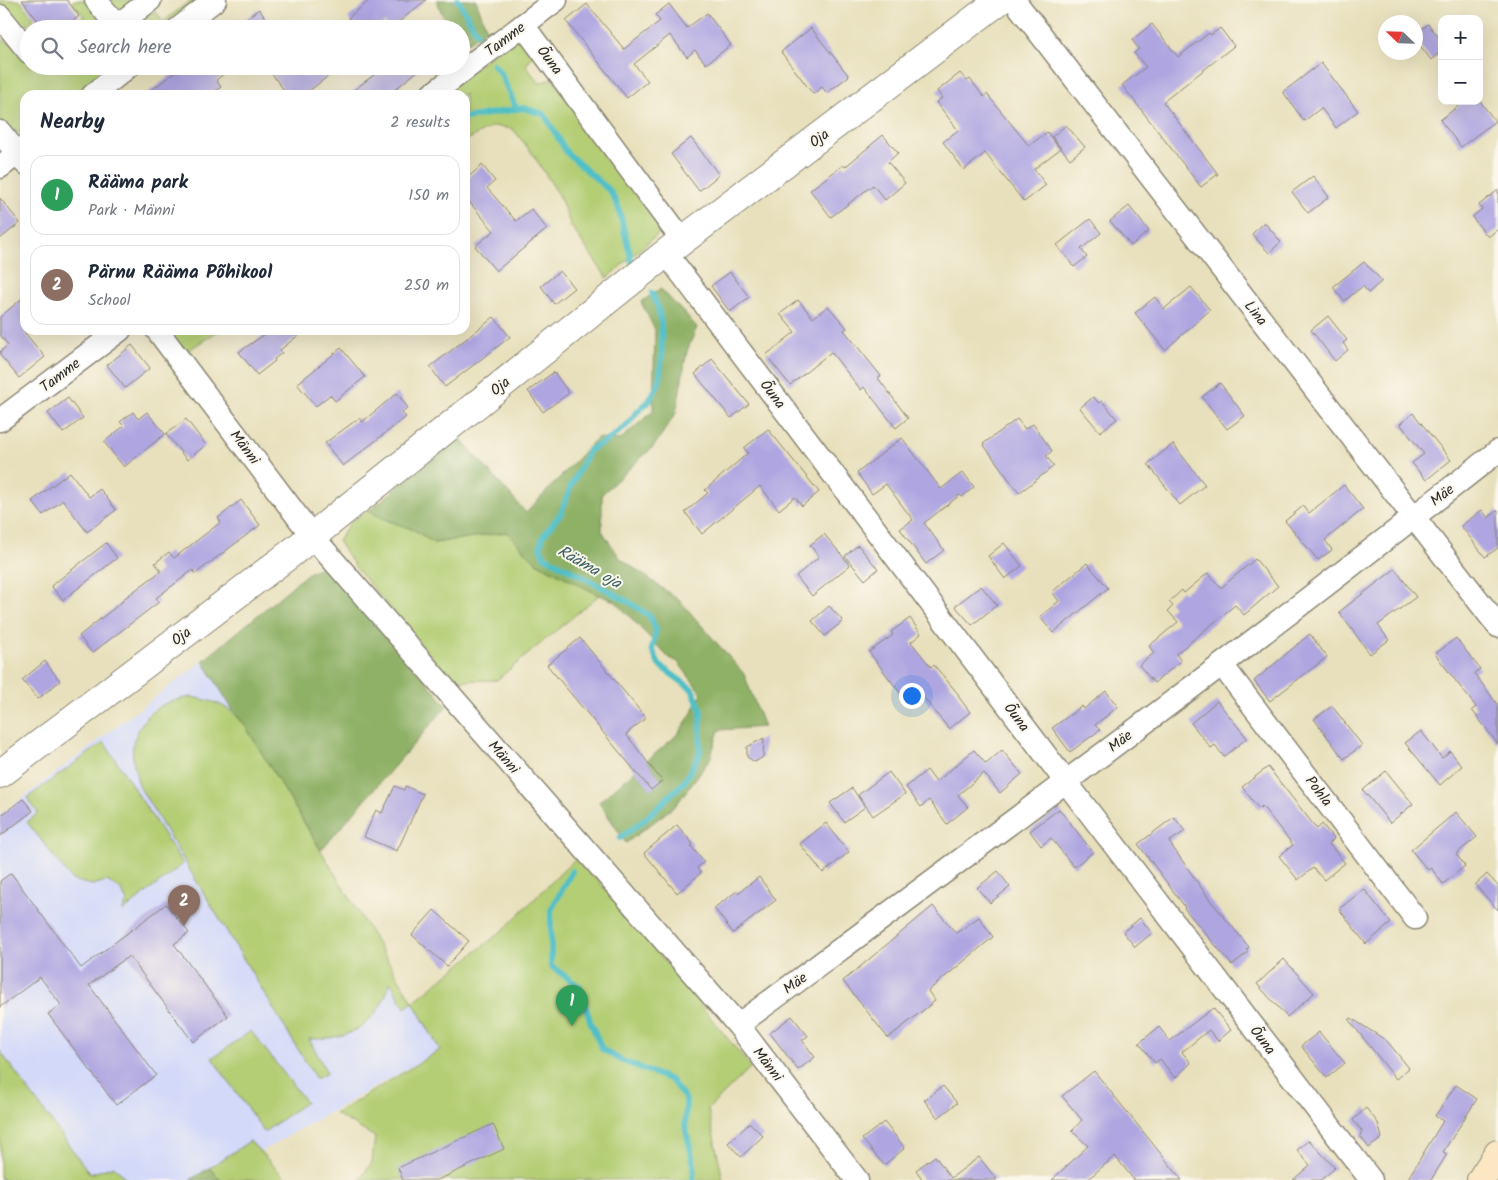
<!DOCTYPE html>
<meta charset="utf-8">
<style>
:root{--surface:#fff;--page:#f6f6f7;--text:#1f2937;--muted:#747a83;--line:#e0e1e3;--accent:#ea580c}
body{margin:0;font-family:Kalam,sans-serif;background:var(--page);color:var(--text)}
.controls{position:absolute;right:15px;top:15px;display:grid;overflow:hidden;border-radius:10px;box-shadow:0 5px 20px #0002}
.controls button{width:45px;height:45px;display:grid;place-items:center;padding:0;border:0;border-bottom:1px solid var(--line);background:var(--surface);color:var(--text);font:25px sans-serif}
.compass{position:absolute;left:1378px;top:15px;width:45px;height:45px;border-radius:50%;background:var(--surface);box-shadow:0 5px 20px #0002;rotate:293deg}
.you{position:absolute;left:911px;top:695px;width:18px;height:18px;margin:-12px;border:4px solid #fff;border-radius:50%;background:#1a73e8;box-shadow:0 0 0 8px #1a73e833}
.badge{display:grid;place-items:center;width:32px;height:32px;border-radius:50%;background:var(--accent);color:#fff;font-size:16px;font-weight:700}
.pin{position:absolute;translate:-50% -41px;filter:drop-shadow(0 1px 2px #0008)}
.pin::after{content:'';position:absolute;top:26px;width:18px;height:15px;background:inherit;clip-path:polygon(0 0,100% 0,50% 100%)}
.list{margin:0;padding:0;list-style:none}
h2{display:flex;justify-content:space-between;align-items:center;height:65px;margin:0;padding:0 20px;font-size:21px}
h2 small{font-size:16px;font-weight:400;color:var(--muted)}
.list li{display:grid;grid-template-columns:32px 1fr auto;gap:15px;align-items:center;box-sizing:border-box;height:80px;margin:0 10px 10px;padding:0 10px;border:1px solid var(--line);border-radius:15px}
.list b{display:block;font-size:19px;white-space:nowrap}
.list p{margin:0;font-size:16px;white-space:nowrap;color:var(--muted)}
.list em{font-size:16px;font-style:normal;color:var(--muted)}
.icon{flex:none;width:28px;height:28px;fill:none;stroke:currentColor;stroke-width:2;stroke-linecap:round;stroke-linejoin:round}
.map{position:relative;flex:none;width:1498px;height:1180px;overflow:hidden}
.search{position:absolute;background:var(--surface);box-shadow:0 5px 20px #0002;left:20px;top:20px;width:450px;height:55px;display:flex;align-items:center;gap:12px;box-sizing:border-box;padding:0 18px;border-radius:28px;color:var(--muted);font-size:19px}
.panel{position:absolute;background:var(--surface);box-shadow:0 5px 20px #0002;left:20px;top:90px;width:450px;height:245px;border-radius:15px}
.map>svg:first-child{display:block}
.built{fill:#d3d9f9}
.green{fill:#b4ce74;stroke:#707c50}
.forest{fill:#8fb166;stroke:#5d6e48}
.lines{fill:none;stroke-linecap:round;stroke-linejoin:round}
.stream{stroke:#51bfc6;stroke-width:6}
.building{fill:#aea5e1}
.minor-casing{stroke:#8a8674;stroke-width:25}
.tertiary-casing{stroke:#8a8674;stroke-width:30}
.secondary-casing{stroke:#8a8674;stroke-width:30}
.minor{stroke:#fff;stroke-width:22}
.tertiary{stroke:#fff;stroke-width:28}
.secondary{stroke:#fbe7c3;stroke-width:28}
.labels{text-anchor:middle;stroke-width:4;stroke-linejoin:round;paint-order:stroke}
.street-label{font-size:15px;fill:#2b2b2b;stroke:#fbf7ec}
.water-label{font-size:16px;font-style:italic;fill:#385f61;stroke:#fbf7ec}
</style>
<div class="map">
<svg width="1498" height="1180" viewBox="0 0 1498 1180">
<rect width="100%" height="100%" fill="#fbf7ec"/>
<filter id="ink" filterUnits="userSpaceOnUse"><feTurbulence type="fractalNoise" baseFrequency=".02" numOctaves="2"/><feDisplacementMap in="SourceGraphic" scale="10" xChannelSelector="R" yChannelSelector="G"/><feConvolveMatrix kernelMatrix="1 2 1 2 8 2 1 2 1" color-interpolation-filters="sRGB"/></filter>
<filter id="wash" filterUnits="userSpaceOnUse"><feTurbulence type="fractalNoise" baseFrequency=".0096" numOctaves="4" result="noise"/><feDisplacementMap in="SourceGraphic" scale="20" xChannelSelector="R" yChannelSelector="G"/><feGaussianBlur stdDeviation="1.12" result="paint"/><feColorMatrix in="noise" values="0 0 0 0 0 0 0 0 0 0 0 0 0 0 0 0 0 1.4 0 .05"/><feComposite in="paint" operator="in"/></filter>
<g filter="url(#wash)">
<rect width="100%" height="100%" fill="#e8e0bc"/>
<!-- built -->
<path class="built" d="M203,661L234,712L244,724L413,1002L440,1050L211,1180H0V815Z"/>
<!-- green -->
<g class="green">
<path d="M0,0H19L34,19L19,30L0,6Z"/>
<path d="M74,0H89L105,29H67L84,16L72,2Z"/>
<path d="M104,0H136L118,15Z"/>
<path d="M191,0H203L166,29H124L150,12H156L163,22Z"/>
<path d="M519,34L533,54L526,66L539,83L552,79L656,214L659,233L607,278L571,226L559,195L532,153L513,129L493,126L465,141V95H439Z"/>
<path d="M2,40L15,46L29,62V66H36L43,70L60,71L74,66H118L81,95H25V132C13,133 7,130 0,121V42Z"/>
<path d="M166,330H220L187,351L175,342Z"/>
<path d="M369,511L381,518L415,530L434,543L506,532L536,562L599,595L497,680L452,681L356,568L338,541L351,521Z"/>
<path d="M192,697C217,702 228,705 244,724L413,1002L503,930L578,856L751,1067L708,1109L723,1180H360L372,1162L375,1137L335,1114L440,1050L413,1002L405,1008L390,982C379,1024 351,1040 309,1039L327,1073L316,1079L139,786C136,772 131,758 133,744C133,740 136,736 137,733C148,707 167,701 192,697Z"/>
<path d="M104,742L183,864L122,912L127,902L121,890L107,881L92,885L72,880L27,822L38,813L27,798Z"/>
<path d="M251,1031L306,1102L264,1132L212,1058Z"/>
<path d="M0,1051L90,1174L114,1166L127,1180H2L0,1177Z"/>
<path d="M250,1141L287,1180H222L209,1168Z"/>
</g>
<!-- forest -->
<g class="forest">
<path d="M437,0H476L487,30L467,43L461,36V29H455L442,14Z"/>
<path d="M661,289L697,327L687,351L676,413L654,446L602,494V531L620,558L680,601L744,674L764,727L719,730L710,759L676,805L626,843L599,802L678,734L690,716L702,694L678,662L668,657L615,601L599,595L536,562L506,532L434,543L414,530L381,518L369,511L459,437L526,513L597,438L620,440L653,411L655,330L641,302Z"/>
<path d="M322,566L343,582L447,706L321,850L244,724L234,712L203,661L308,573Z"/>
<path d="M209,1168L222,1180H190Z"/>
</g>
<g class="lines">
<!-- stream -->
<g class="stream">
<path d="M458,0L477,33"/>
<path d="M493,64L501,74L516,108"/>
<path d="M465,118L523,108L544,114L567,153L610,191L618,206L632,262"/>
<path d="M620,838L644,820L684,782L700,753L701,709L692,689L659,665L652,649L656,630L650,616L624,599L544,556L540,547L543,536L561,513L571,486L589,450L608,440L627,425L637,412L649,401L659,383L662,356L661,323L658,308L652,293"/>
<path d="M572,871L551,910V966L580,987L590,1021L602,1049L620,1060L671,1080L686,1100L685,1126L694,1165L693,1180"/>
</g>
</g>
<g id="blocks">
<!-- building -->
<g class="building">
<path d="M22,0H67L79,16L63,29H44Z"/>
<path d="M370,0H426L390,29L385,22L377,29H356L348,18Z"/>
<path d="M587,4L624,49L660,21L655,15L669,4L687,28L707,13L731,45L706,64L695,50L687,57L670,35L634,64L648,81L627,98L566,21Z"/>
<path d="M259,9L273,29H232Z"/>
<path d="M1152,24L1178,57L1209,33L1211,35L1220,28L1234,46L1163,102L1218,174L1201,187L1122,85L1146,67L1134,53L1139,49L1132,40Z"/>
<path d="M1428,24L1442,41V51L1431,60L1416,40V33Z"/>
<path d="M811,28L849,76L827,93L822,87L813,94L781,52Z"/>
<path d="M1321,63L1358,111L1336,128L1321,108L1304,121L1283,92Z"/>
<path d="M183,66H234L216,80L221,87L210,95H145Z"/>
<path d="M279,66H341L304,95H288L271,73Z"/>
<path d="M386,66H424L388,95H347Z"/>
<path d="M960,73L967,81L970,79L984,97L987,94L1029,146L1047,132L1060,149L1034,169L1046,185L1024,202L985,153L964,170L943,142L958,130L936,102L942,98L937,91Z"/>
<path d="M1465,101H1480L1495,121L1461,147L1440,120Z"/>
<path d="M1066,125L1085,147L1070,159L1052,137Z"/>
<path d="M883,135L898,153L888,162L905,183L885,200L873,185L831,217L810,190L843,165L845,167Z"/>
<path d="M691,138L719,175L699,191L671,154Z"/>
<path d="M482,165L495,181L487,188L516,221L531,209L547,229L496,271L475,246L494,231L465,197V180Z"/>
<path d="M1313,176L1329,197L1308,213L1292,192Z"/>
<path d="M1498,190V229L1488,237L1472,217L1482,209L1479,205Z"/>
<path d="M0,198L20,223L0,239Z"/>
<path d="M1129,206L1149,231L1131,246L1110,221Z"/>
<path d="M1090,219L1101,233L1081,249L1087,257L1074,267L1057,245Z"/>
<path d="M1264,222L1281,242L1269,253L1252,234Z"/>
<path d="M1364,262L1382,281L1368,293L1363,286L1344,301L1333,287Z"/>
<path d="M560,271L574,288L554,304L541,286Z"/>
<path d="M730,272L749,297L730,312L711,286Z"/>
<path d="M1191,287L1210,310L1165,350L1135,313L1155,297L1164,309Z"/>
<path d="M25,296V333L45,357L19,378L0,355V352L8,345L0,335V317Z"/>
<path d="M798,300L813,318L828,306L847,328L844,330L881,376L878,378L908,418L896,428L864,387L861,390L831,352L790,385L766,355L795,332L780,314Z"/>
<path d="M1328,316L1347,340L1343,343L1348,350L1335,361L1311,330Z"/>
<path d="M494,317L510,337L445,387L430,367Z"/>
<path d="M271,330H305L280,350L282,353L274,359L275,361L257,375L239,352Z"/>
<path d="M132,345L150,368L125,388L107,365Z"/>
<path d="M341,348L365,377L335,401L330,395L316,406L297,384Z"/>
<path d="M712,359L749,404L731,418L695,374Z"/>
<path d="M554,372L569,393L543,412L528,391Z"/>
<path d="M1220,383L1245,416L1227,429L1202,397Z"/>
<path d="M397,393L408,408L402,413L406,417L343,466L325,443L359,418L362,422Z"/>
<path d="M1093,397L1099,403L1102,401L1117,419L1100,432L1080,408Z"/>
<path d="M68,398L83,418L63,433L48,413Z"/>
<path d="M133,412L138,419L147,412L165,434L124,467L104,442L124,426L120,422Z"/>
<path d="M1413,413L1451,460L1426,480L1412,463L1424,454L1400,424Z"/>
<path d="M186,419L206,445L187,460L166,434Z"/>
<path d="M1017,419L1025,429L1033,424L1052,451L1046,456L1054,466L1019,493L983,444Z"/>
<path d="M768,429L819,492L802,506L795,497L779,510L760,486L702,534L685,512L708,493L705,490L748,453L744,448Z"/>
<path d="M902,438L941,489L963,472L974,487L962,497L960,495L924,523L944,550L926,564L900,529L913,520L886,484L872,494L857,473Z"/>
<path d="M1173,444L1205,485L1180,505L1148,464Z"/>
<path d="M70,472L89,497L100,489L116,510L87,532L63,500L43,515L32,501Z"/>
<path d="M1344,485L1363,509L1325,540L1332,550L1318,560L1285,521L1303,506L1309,513Z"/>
<path d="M241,500L260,525L195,574L193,570L156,598L159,602L92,653L79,636L123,601L122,600L161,571L155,563L169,552L174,558L221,522L218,518Z"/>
<path d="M1482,510L1488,518L1498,510V548L1485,557L1461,526Z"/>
<path d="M824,534L850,565L812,596L796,576L819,557L810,545Z"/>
<path d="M106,543L117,558L63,600L51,586Z"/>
<path d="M1004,543L1022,566L1005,579L988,556Z"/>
<path d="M858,545L878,569L865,580L845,556Z"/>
<path d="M1255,559L1278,586L1244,615L1235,605L1176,654L1181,661L1154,683L1139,665L1154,653L1149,646L1178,622L1168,611L1173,606L1169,602L1182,590L1184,593L1208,573L1221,588Z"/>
<path d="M1087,563L1108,588L1053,633L1040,617L1059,601L1052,592Z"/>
<path d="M1395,569L1416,597L1378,625L1389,640L1370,654L1339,612Z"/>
<path d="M981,586L997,605L972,625L955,606Z"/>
<path d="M829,606L843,621L825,636L812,621Z"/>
<path d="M910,618L921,634L911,642L931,667L934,665L959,695L958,696L970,712L949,729L919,692L907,702L869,652L893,635L891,632Z"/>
<path d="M1310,634L1327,657L1270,701L1254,681Z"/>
<path d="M580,638L646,718L626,734L662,781L651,790L547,665Z"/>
<path d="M1456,638L1480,669L1474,673L1498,705V744L1472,710L1476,707L1435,654Z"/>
<path d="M45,661L60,681L38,699L22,680Z"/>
<path d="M1106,691L1118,707L1095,725L1100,730L1070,752L1052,728L1082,706L1084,709Z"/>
<path d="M1217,701L1247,738L1224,757L1215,745L1211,748L1191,723Z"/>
<path d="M1332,706L1362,745L1344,759L1314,719Z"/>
<path d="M1421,731L1442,758L1450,751L1462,766L1440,785L1405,743Z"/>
<path d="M764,738L763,757L755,762L747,757V747Z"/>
<path d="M974,750L986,764L1002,750L1022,774L1000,793L984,773L958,795L968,807L947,824L929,800L921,807L906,787L927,770L936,782Z"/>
<path d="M1268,767L1317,829L1322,824L1334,839L1329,844L1345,863L1324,880L1313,868L1298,880L1279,856L1293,845L1262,806L1259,809L1242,787Z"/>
<path d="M1386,771L1413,804L1390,823L1363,790Z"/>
<path d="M889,772L905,794L873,816L858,795Z"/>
<path d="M395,786L404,790L405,786L423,794L397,851L364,837L376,810L382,813Z"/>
<path d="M852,788L865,807L844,822L830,803Z"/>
<path d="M23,799L33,811L0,836V816Z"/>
<path d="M1059,809L1093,852L1074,867L1051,838L1041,846L1030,831Z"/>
<path d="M1456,812L1477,837L1456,854L1465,866L1443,884L1431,868L1428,870L1411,850Z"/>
<path d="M1174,817L1185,831L1169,842L1210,900L1249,947L1246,950L1248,952L1232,965L1189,914L1184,908L1185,907L1138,844Z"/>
<path d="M826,823L849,852L823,873L800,844Z"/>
<path d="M677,825L693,844L691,846L704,862L697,868L701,873L677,893L644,853Z"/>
<path d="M998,871L1010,887L990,903L977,888Z"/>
<path d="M11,873L81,968L166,904L189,933L174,944L228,1016L193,1042L129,956L89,985L156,1075L116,1105L48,1014L61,1005L40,977L0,1007V881Z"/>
<path d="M1487,874L1498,886V910L1475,885Z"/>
<path d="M759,877L776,900L733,933L714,908L737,891L738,893Z"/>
<path d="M1364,889L1391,923L1366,944L1339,909Z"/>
<path d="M933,906L956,933L979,917L993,937L928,991L935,1001L888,1038L843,981Z"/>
<path d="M434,910L469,941L447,966L412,935Z"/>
<path d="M1140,918L1152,933L1135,947L1123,932Z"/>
<path d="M1284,959L1314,993L1287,1017L1257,984Z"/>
<path d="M1213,1008L1231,1030L1218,1041L1209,1030L1182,1052L1191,1063L1175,1078L1160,1059L1155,1063L1139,1043L1159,1027L1170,1041Z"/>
<path d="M792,1016L808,1036L802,1040L815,1057L798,1070L770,1033Z"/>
<path d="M1351,1018L1387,1041L1409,1068L1396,1079L1349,1020Z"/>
<path d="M1319,1032L1345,1063L1327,1078L1301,1046Z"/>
<path d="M1094,1071L1182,1180H1134L1115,1156L1087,1180H1052L1088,1146L1072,1131L1082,1120L1062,1096Z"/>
<path d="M1456,1085L1477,1099L1443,1152L1447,1154L1431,1180H1407L1443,1121L1435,1116Z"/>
<path d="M943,1086L957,1103L938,1118L924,1100Z"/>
<path d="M1366,1108L1378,1123L1382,1138L1369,1148L1360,1136L1362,1131L1353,1120Z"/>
<path d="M884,1122L905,1148L884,1165L862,1139Z"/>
<path d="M750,1123L763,1136L741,1157L728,1143Z"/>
<path d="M493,1124L504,1149L438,1180H403L398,1168Z"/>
<path d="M1309,1140L1335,1168L1321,1180H1293L1310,1165L1297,1150Z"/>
<path d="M935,1156L951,1178L979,1157L997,1180H923L916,1170Z"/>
</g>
</g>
</g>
<g filter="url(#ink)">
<use href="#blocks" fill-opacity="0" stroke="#8a8674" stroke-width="1"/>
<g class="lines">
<!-- minor casing -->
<g class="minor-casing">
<g id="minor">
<path d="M96,0L117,26"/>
<path d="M1014,0L1498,626"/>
<path d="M0,16L29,52"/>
<path d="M523,25L683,241"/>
<path d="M113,29L150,0"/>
<path d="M178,29L215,0"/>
<path d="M93,95L129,66"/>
<path d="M431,95L556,0"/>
<path d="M0,132L25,163"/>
<path d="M0,167L25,148"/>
<path d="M666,253L1066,782L1371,1180"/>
<path d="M157,330L312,536L738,1025L857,1180"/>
<path d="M0,420L120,330"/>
<path d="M1222,665L1415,918"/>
<path d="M738,1025C993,836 1249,648 1498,451"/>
</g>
</g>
<!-- tertiary casing -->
<g class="tertiary-casing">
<path id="tertiary" d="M0,774L290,554L666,253L1000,0"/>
</g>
<!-- secondary casing -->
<g class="secondary-casing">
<path id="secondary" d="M1481,1180L1498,1154"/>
</g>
<!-- minor -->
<use href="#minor" class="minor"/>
<!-- tertiary -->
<use href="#tertiary" class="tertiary"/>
<!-- secondary -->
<use href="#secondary" class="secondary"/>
</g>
</g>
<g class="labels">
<!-- street labels -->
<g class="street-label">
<text transform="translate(505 39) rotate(-37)" y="5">Tamme</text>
<text transform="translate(550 60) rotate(53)" y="5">Õuna</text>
<text transform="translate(819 138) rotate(-37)" y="5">Oja</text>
<text transform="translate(1256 313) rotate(52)" y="5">Lina</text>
<text transform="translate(60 375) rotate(-37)" y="5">Tamme</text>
<text transform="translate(500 386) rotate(-39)" y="5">Oja</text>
<text transform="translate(773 394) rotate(53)" y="5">Õuna</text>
<text transform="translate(245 447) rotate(53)" y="5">Männi</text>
<text transform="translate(1442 495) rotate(-38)" y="5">Mäe</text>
<text transform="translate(181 636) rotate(-37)" y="5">Oja</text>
<text transform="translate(1017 717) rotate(53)" y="5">Õuna</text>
<text transform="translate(1120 741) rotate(-37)" y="5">Mäe</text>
<text transform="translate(504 757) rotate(49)" y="5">Männi</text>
<text transform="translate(1319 791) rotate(53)" y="5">Pohla</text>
<text transform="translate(795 983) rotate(-36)" y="5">Mäe</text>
<text transform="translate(1263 1040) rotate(53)" y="5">Õuna</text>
<text transform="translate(768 1064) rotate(52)" y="5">Männi</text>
</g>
<!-- water labels -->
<g class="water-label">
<text transform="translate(590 566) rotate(30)" y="6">Rääma oja</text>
</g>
</g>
</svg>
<div class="controls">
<button>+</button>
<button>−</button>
</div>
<svg class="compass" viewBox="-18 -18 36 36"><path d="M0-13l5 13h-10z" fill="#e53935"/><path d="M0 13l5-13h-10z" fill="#747a83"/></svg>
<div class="you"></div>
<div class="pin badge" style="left:572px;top:1026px;background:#2e9e5b">1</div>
<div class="pin badge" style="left:184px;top:926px;background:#8d6e63">2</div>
<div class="search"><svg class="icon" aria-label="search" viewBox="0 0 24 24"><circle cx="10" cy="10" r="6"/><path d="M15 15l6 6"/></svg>Search here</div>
<section class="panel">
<h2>Nearby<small>2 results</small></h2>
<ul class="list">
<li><span class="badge" style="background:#2e9e5b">1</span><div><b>Rääma park</b><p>Park · Männi</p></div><em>150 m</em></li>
<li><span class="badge" style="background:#8d6e63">2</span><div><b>Pärnu Rääma Põhikool</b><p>School</p></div><em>250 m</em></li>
</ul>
</section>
</div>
